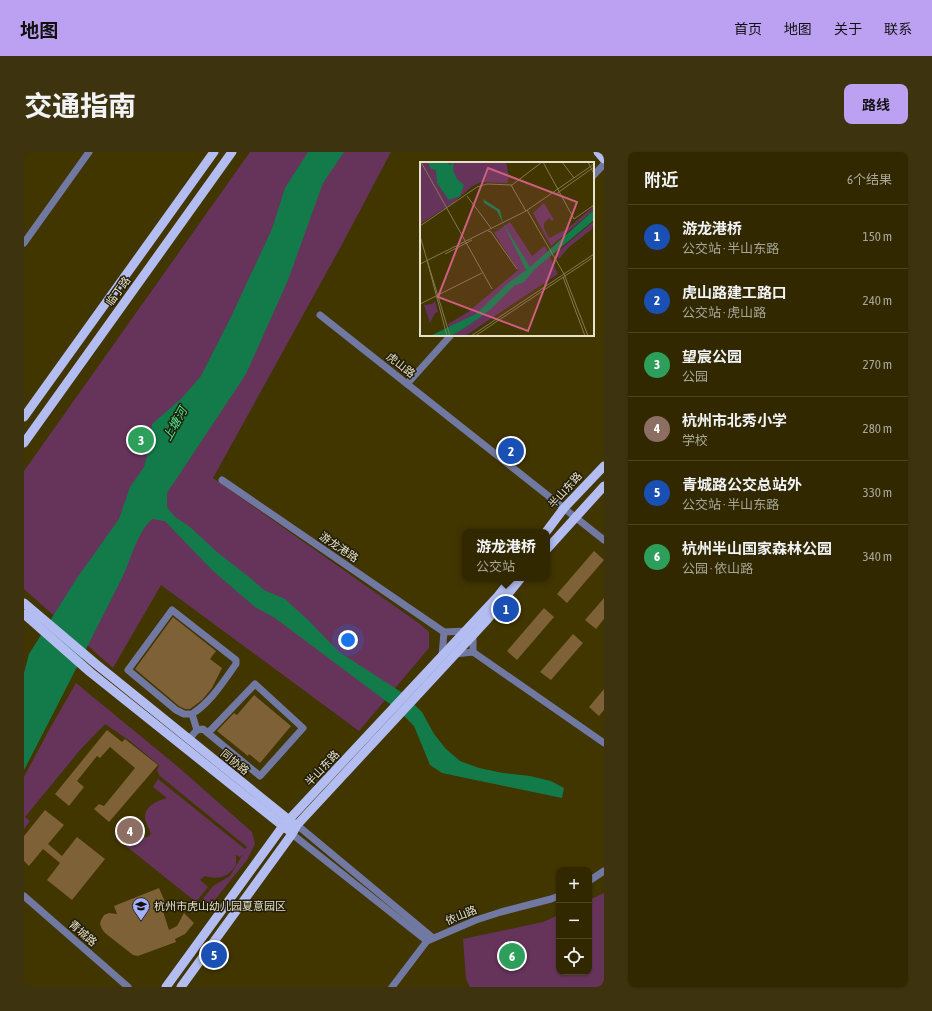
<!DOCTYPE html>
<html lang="zh">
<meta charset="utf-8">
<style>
:root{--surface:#312800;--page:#3d340f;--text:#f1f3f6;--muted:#a8a699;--line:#4c4422;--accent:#bca0f2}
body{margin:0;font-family:"Asap Condensed","Noto Sans SC",sans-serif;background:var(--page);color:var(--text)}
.controls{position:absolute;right:12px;bottom:12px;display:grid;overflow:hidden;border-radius:8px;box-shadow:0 1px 3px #0004}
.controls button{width:36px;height:36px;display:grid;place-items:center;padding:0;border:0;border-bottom:1px solid var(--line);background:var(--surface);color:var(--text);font:20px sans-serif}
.you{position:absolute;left:324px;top:488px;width:14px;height:14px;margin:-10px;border:3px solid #fff;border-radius:50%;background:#1a73e8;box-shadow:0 0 0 6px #1a73e833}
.badge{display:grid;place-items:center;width:26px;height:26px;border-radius:50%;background:var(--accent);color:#fff;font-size:13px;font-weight:700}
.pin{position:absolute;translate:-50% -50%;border:2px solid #fff;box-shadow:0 1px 4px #0006}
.popup{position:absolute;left:438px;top:377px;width:88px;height:52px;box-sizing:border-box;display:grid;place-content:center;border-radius:8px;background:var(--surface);filter:drop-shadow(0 1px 3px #0005);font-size:13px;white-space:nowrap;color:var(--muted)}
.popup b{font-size:15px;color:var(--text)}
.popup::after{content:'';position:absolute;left:50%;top:100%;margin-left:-8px;border:8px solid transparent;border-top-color:var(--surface)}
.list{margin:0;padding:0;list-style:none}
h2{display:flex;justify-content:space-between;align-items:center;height:52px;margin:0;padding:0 16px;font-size:17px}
h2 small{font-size:13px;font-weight:400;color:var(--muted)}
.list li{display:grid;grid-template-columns:26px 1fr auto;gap:12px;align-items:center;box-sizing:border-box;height:64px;padding:0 16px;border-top:1px solid var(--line)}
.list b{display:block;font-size:15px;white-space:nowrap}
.list p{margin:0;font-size:13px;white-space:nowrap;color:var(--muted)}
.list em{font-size:13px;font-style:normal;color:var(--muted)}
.icon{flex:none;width:22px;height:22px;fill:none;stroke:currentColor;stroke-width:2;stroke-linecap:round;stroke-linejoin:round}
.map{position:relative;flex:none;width:580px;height:835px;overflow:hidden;border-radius:8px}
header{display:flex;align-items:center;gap:24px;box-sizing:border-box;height:56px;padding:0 20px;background:var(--accent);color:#111}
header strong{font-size:19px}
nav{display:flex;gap:22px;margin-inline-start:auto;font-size:14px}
.intro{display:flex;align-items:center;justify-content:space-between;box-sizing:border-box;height:96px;padding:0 24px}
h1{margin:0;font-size:28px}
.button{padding:10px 18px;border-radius:8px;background:var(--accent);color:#111;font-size:14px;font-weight:700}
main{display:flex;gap:24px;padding:0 24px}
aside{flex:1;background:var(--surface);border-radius:8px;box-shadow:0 1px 3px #0004}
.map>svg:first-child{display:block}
.green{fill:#66345b}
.water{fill:#137b4a}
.building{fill:#7e6136}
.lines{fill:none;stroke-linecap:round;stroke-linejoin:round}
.minor{stroke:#7179a3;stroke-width:7}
.major{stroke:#b3bdf2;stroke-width:9}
.labels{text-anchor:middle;stroke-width:3;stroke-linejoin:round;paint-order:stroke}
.street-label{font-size:11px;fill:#e7e1c7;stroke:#221d09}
.poi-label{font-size:11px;fill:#e7e1c7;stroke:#221d09;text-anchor:start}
.water-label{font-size:12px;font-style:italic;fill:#4fef9c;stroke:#221d09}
.inset-road{fill:none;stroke:#837a50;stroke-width:1}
.view{fill:#cf5e81;fill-opacity:0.15;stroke:#cf5e81;stroke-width:2}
.inset-edge{fill:none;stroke:#e7e1c7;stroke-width:2}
</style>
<header>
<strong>地图</strong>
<nav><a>首页</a><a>地图</a><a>关于</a><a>联系</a></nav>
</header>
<div class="intro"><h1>交通指南</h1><a class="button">路线</a></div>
<main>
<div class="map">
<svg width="580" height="835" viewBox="0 0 580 835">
<rect width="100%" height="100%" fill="#413500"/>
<!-- green -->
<g class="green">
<path d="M226,0H367L315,98L189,326L396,472L405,480V496L335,579L137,433L89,516L0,437V319Z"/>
<path d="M52,531L153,614L228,680L231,692L223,708L185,755L177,749L189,734L206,724L219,702L216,705L212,703V713C205,725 194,728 181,724L176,728L184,735L172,750L92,686L104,671L123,686L127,682C126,677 122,672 121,667C120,654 133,649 143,646L129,635L134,627L221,697L223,695L136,624L133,619L135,613L106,589L81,572L56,598L1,665L6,669L0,677V625L24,580Z"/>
<path d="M580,741V835H446L442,827L439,787L519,770L535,763V820H565V748Z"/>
</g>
<!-- water -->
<path class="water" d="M284,0H320L299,31L264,128L222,222L143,341V355L151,365L166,375L193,400L225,425L240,438L261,447L284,468L315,500L377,540L398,560L410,582L422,597L436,609L455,616L479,621L506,624L527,629L540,636L538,646L418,621L406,613L390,574L374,558L251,466L231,455L188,418L141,369L128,367C112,382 107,408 98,426C65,491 33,555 0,618V521L5,502L53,426L95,367L106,335L120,315L127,289L128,272L158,246L177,224L207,165L248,77L261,36Z"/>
<!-- building -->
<g class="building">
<path d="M570,399L580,408L543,451L533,442Z"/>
<path d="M580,446V467L572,477L561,468Z"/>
<path d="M520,456L530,465L493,508L483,499Z"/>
<path d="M149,465L192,499L186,507L198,516L188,536L178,548L166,557H161L155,554L111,517Z"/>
<path d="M549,482L559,491L527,528L516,520Z"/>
<path d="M580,537V558L575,564L565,555Z"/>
<path d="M230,543L267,574L236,611L225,602L224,604L193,579L210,561L213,563Z"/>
<path d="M83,578L98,590L101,587L134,613L85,670L70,657L75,652L80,654L111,616L86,595L76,606L73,604L53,629L60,635L45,654L31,642Z"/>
<path d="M21,658L40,673L24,692L38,704L53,685L81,707L48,748L23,728L36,711L19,697L5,714L0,709V684Z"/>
<path d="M135,736L141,750L137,753L145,778L153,774L160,761L170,771L161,782L151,787L152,790L114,804L109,803L81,781L78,777L76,772L77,768L80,763L85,761L93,762L90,754Z"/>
</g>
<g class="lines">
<!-- minor -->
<g class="minor">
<path d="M569,24L580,12"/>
<path d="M0,91L65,0"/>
<path d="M296,163L580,388"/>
<path d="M383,232L427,183"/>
<path d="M198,328L420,480L442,479"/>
<path d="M449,483V500"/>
<path d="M431,502L449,500L580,591"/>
<path d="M418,504L420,480"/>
<path d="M168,562C187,550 199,530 212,512V508L148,458L104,518L152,558L160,562H168L173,578"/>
<path d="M165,587L173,578L179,577L236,624L279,576L231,532L184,581"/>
<path d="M273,673L409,786"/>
<path d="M268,682L403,789"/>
<path d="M565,729L580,719"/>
<path d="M0,744L104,835"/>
<path d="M368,835L403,789L452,768L477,760L527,747L535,744"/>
</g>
<!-- major -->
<g class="major">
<path d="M574,0L580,7"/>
<path d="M0,265L190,0"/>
<path d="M0,291L208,0"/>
<path d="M522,380L540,356L580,314"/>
<path d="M523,397L580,334"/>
<path d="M0,451L72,512L270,672"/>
<path d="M0,462L66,520L264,678"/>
<path d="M142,835L259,674L474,444L488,426"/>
<path d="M157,835L268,682L273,673L463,468L497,426"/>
</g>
</g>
<!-- icons -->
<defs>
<g id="school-pin" transform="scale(0.9)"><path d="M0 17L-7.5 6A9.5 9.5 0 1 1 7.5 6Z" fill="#a5b1fc" stroke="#221d09"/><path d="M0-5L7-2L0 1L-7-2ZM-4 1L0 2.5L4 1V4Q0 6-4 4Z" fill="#111"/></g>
</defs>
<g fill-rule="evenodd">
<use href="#school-pin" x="117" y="754"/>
</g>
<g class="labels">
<!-- street labels -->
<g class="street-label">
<text transform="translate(94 139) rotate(-54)" y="4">临丁路</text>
<text transform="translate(377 213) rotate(38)" y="4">虎山路</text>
<text transform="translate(541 338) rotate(-48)" y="4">半山东路</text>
<text transform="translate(315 395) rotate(34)" y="4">游龙港路</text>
<text transform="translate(211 610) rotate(39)" y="4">同协路</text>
<text transform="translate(298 616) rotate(-47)" y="4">半山东路</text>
<text transform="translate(437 763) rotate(-22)" y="4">依山路</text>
<text transform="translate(59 781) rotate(41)" y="4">青城路</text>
</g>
<!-- poi labels -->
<g class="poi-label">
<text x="130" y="758">杭州市虎山幼儿园夏意园区</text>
</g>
<!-- water labels -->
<g class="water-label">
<text transform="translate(151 272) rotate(-61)" y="4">上塘河</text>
</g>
</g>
<!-- overview -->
<g transform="translate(396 10)">
<rect width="174" height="174" fill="#413500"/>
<path d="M0,0H86L89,15L87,21L61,20L51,25L33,41L0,62ZM124,41L134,58L132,59L129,56L124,61V66L129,76L147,67L174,44V48L131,84L113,51ZM174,59L172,67L149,85L139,97L136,93L142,86ZM90,60L112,94L125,84L138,112L45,174H31L28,162L48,150L98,108L74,71ZM15,139L18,150L15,151L10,161L4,143L12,142Z" fill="#66345b"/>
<path d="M27,0L30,3L34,0L33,8L37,17L44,23L40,34L29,38L17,21L16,8L11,7L8,1ZM63,37L80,48L83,61L110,105L174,48V58L115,107L104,120L94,124L70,148L49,163L31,174H10L56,152L87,122L106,108L77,49L64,41Z" fill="#137b4a"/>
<path class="inset-road" d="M1,0L72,127M123,0L154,57L174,43M142,0L154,16M168,0L174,12M91,23L106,49M136,32L174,5M47,34L71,66M107,48L144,112L168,174M0,64L57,25L67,22L92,23L122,0M68,69L71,70L97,107M0,74L7,98M25,92L52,78M0,102L106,49L174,2M143,115L165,174M0,142L62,111M27,174L7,98L30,174M51,174L174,92M55,174L172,96"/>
<path class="view" d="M68,6L157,40L108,169L18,135Z"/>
<rect width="174" height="174" class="inset-edge"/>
</g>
</svg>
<div class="controls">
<button>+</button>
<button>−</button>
<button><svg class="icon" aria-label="locate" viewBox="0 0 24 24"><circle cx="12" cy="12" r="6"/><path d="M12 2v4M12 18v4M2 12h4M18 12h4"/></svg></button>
</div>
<div class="you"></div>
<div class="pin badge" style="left:482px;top:457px;background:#1a4fb4">1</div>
<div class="popup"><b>游龙港桥</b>公交站</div>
<div class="pin badge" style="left:487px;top:299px;background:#1a4fb4">2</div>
<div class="pin badge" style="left:117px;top:288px;background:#2e9e5b">3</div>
<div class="pin badge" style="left:106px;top:679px;background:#8d6e63">4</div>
<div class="pin badge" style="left:190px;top:803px;background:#1a4fb4">5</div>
<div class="pin badge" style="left:488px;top:804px;background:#2e9e5b">6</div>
</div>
<aside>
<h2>附近<small>6个结果</small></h2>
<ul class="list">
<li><span class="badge" style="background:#1a4fb4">1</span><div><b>游龙港桥</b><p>公交站 · 半山东路</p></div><em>150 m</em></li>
<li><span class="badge" style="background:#1a4fb4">2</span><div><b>虎山路建工路口</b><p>公交站 · 虎山路</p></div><em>240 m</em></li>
<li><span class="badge" style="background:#2e9e5b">3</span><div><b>望宸公园</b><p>公园</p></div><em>270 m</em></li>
<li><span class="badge" style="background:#8d6e63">4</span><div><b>杭州市北秀小学</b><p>学校</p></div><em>280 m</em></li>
<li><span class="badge" style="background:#1a4fb4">5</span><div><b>青城路公交总站外</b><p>公交站 · 半山东路</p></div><em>330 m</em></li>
<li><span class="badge" style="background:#2e9e5b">6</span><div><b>杭州半山国家森林公园</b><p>公园 · 依山路</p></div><em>340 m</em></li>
</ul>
</aside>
</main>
